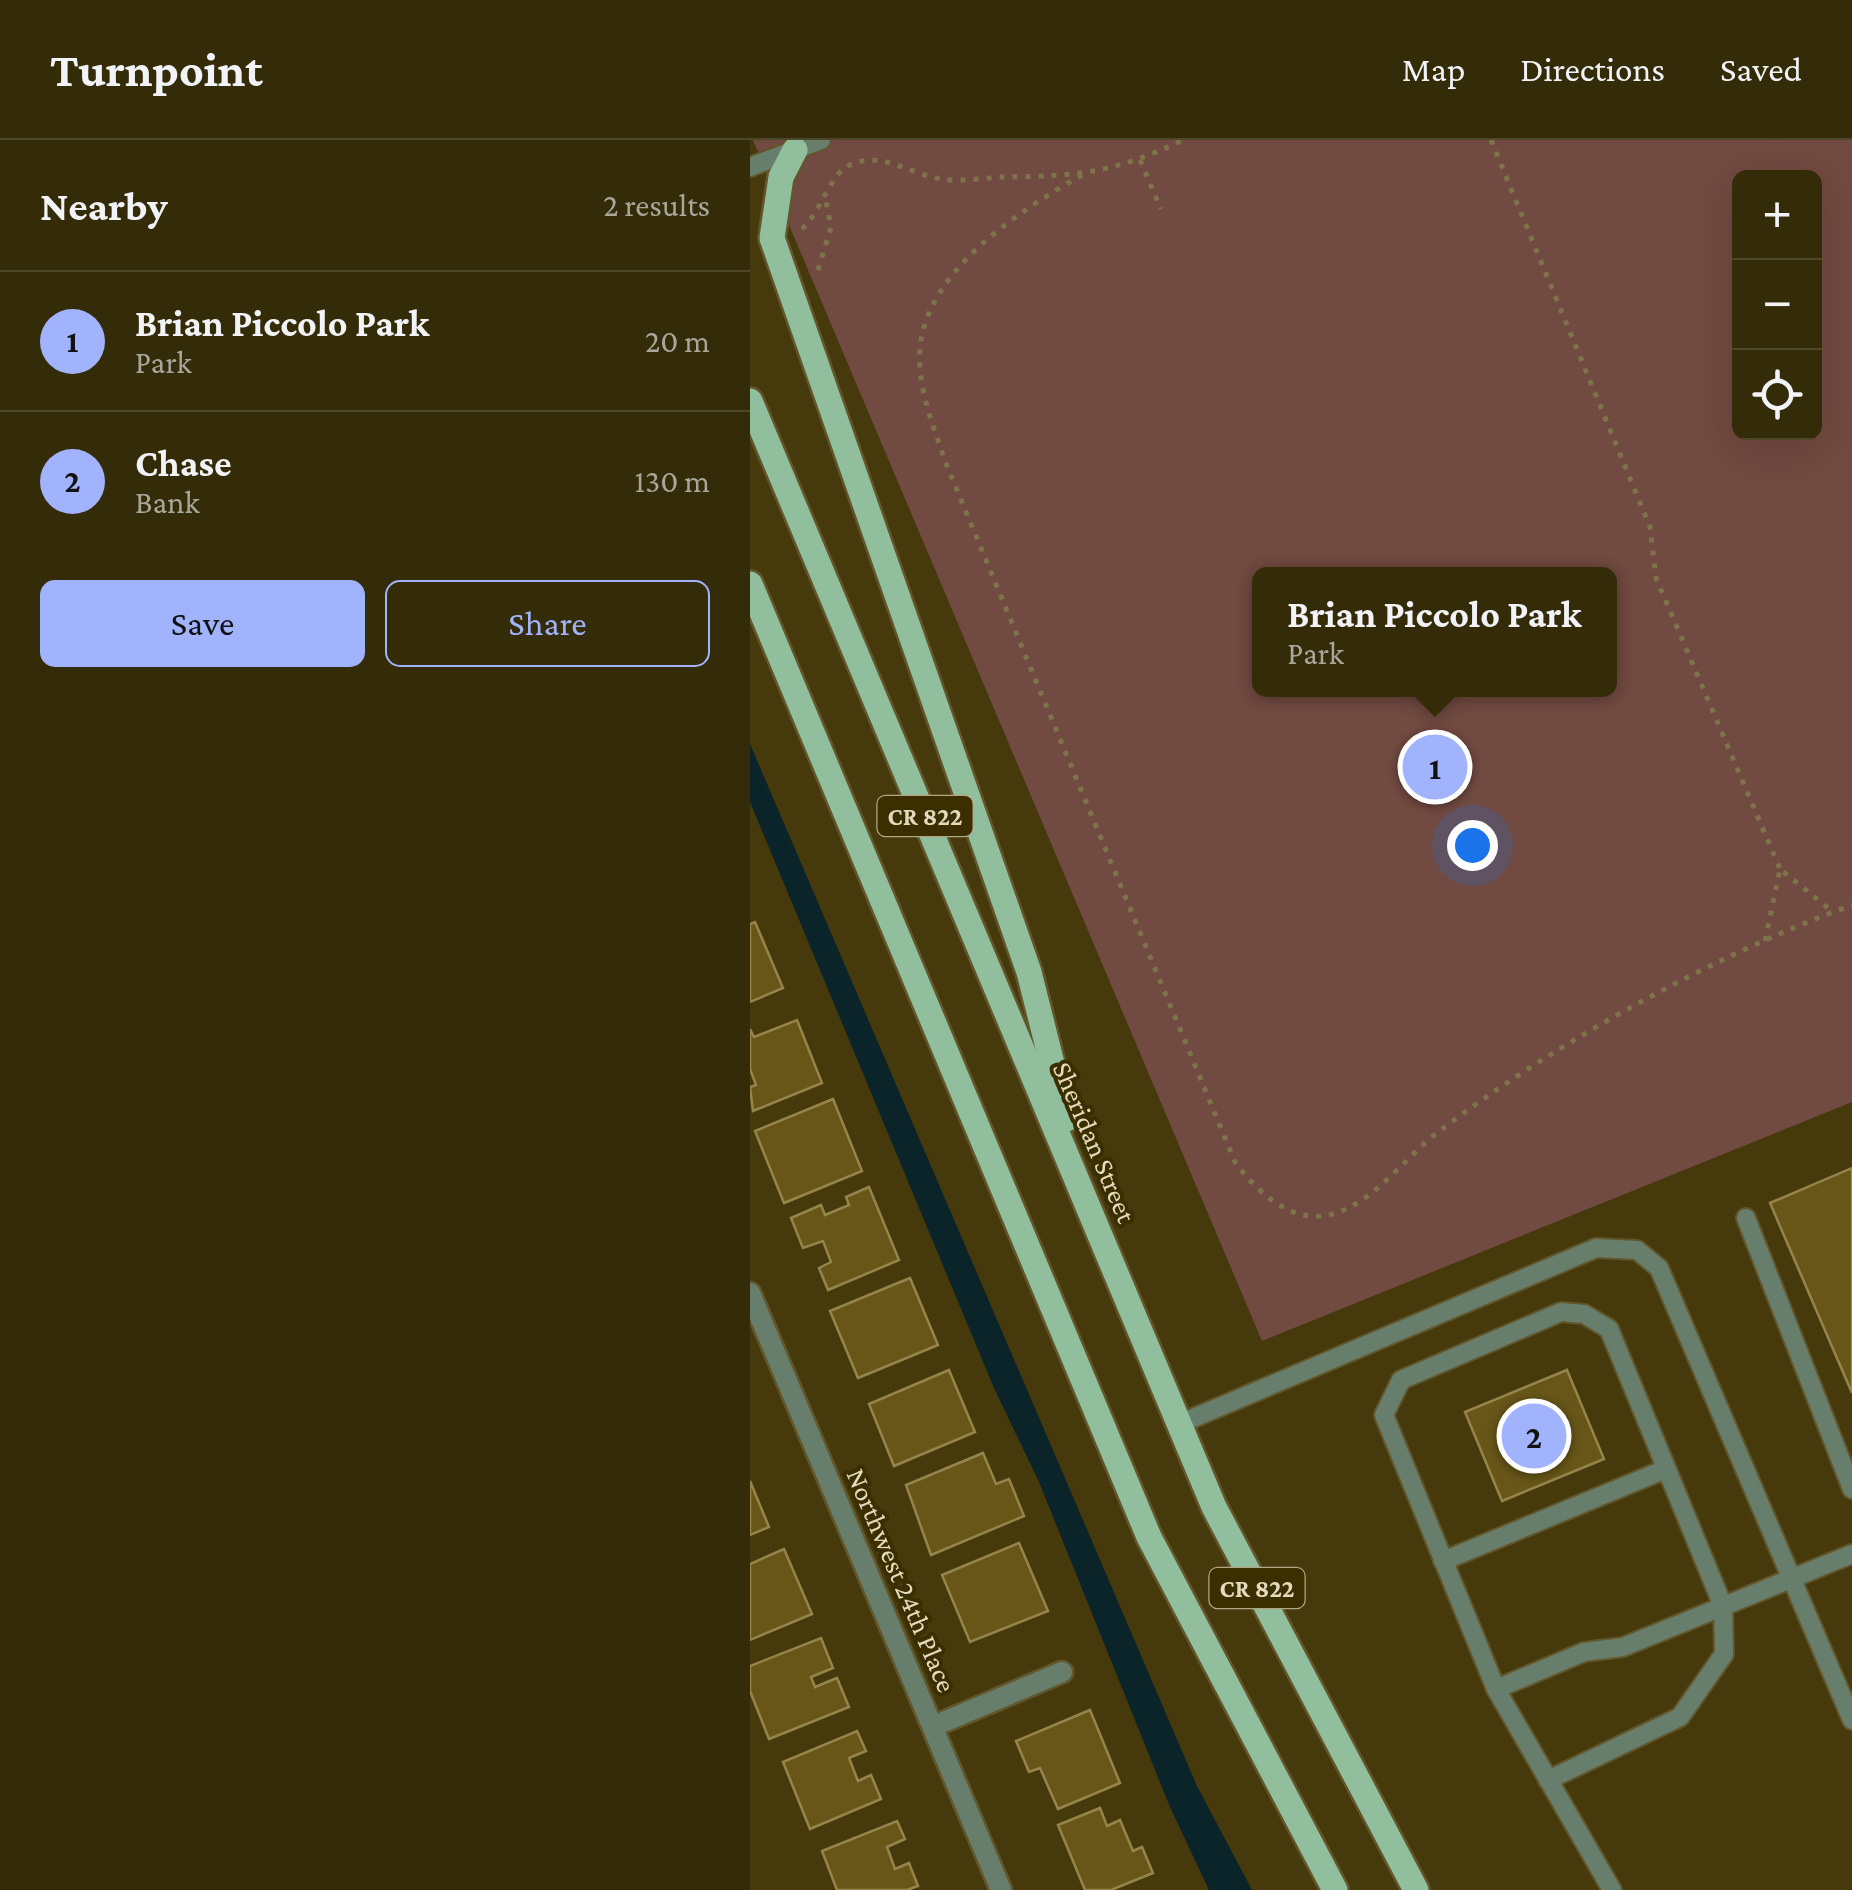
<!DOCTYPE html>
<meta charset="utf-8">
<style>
:root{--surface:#342b08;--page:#3f3716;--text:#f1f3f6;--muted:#a9a79c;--line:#4e4729;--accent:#a1b3fd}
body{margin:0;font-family:"Crimson Pro",serif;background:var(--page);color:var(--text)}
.controls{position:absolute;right:30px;top:30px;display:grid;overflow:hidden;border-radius:15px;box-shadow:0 10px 40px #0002}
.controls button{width:90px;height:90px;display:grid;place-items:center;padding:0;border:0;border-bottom:2px solid var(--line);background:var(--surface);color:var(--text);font:50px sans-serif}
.you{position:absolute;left:722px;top:705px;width:35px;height:35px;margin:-25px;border:8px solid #fff;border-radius:50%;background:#1a73e8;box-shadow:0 0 0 15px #1a73e833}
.badge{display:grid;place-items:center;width:65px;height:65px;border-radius:50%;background:var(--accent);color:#111;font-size:32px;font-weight:700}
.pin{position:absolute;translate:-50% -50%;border:5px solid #fff;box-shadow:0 2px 10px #0006}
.popup{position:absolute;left:502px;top:427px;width:365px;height:130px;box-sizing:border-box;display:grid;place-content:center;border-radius:15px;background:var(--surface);filter:drop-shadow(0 2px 8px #0005);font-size:32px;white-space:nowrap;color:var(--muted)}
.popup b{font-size:38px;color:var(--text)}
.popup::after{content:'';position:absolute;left:50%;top:100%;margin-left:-20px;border:20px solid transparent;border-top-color:var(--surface)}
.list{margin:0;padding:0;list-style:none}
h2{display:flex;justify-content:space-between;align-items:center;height:130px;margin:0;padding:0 40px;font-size:42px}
h2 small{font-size:32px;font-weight:400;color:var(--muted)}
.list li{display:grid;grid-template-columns:65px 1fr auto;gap:30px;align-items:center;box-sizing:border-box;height:140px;padding:0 40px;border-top:2px solid var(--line)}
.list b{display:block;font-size:38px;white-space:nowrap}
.list p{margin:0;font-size:32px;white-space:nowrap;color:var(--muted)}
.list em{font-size:32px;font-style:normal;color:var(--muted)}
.actions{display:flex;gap:20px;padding:30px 40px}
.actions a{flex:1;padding:22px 0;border:2px solid var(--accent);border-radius:15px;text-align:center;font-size:35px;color:var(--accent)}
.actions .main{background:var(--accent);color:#111}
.icon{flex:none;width:55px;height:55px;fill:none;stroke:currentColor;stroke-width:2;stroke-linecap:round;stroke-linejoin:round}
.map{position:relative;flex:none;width:1102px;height:1750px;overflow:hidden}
header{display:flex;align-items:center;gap:60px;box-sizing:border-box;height:140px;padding:0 50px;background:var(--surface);border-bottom:2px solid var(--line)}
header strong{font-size:48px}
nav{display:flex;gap:55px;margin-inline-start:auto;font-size:35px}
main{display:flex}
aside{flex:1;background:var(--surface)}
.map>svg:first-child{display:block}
.green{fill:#714a41;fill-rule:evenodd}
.water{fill:#0b242a}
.building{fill:#675618;stroke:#96854b;stroke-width:2.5}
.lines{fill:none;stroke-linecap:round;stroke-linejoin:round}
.service-casing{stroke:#62562b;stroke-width:22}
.minor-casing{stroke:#62562b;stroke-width:25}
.primary-casing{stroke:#62562b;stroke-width:30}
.path{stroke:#7f734b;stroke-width:5;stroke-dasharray:5 8;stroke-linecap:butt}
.service{stroke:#677e6d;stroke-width:18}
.minor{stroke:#677e6d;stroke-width:20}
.primary{stroke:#91bf9e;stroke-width:25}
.labels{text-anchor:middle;stroke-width:8;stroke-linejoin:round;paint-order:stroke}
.shield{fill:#3b2f00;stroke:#b1a785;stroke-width:2.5}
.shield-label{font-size:25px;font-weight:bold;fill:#e4dbbe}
.street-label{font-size:28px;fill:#e4dbbe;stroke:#3b2f00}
</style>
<header>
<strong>Turnpoint</strong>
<nav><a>Map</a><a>Directions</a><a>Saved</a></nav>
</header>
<main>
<aside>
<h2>Nearby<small>2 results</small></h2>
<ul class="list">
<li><span class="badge">1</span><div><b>Brian Piccolo Park</b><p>Park</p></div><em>20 m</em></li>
<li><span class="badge">2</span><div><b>Chase</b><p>Bank</p></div><em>130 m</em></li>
</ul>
<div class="actions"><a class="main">Save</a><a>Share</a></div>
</aside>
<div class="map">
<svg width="1102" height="1750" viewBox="0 0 1102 1750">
<rect width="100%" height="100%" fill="#46390b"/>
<!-- green -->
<path class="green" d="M3,0H1102V962L512,1201ZM989,38H1064V292H989ZM510,434H860V550H510Z"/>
<!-- water -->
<path class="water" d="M0,604L447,1646L502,1750H459L420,1667L289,1342L244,1248L0,662Z"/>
<!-- building -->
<g class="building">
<path d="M5,782L33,848L0,862V784Z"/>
<path d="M47,880L72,943L3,971L0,947L6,945L0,929V889L4,897Z"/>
<path d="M83,959L112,1031L34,1063L5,991Z"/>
<path d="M1102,1028V1253L1020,1063Z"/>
<path d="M119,1047L149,1120L78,1150L69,1128L81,1122L73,1101L53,1108L41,1078L71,1065L75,1075L99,1065L96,1057Z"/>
<path d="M160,1138L188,1205L108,1238L80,1171Z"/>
<path d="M199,1230L225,1292L144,1326L119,1264Z"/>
<path d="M817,1230L854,1319L752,1361L715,1272Z"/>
<path d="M233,1313L246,1344L259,1339L274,1376L181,1415L156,1345Z"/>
<path d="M0,1341L19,1387L0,1395Z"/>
<path d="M269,1403L298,1471L220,1502L192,1435Z"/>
<path d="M34,1409L62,1474L0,1500V1424Z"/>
<path d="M71,1498L83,1528L61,1537L65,1547L87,1538L99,1567L19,1599L0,1551V1526Z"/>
<path d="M340,1570L370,1643L308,1669L290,1628L279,1632L266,1601Z"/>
<path d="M107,1591L116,1611L99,1618L108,1641L121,1635L131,1659L60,1689L33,1622Z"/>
<path d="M350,1668L357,1686L370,1680L383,1711L392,1707L403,1733L361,1750H335L308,1685Z"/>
<path d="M147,1681L155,1699L137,1707L145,1729L159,1723L168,1746L157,1750H87L72,1711Z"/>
</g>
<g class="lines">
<!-- service casing -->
<g class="service-casing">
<g id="service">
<path d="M0,27L71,0"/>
<path d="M996,1078L1102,1349"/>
<path d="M429,1284L846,1108L887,1110L909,1128L1102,1580"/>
<path d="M693,1421L916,1329"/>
<path d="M746,1549L834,1512L873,1507L1102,1414"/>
<path d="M798,1640L930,1577L974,1514L973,1466L859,1189L834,1174L811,1172L651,1240L634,1275L746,1549L862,1750"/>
</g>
</g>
<!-- minor casing -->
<g class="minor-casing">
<g id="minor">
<path d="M0,1153L251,1750"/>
<path d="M184,1586L312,1532"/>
</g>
</g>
<!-- primary casing -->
<g class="primary-casing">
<g id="primary">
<path d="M45,10L31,37L22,98L279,832L316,979"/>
<path d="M0,261L464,1367L666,1750"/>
<path d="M0,444L399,1397L585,1750"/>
</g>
</g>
<!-- path -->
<g class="path">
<path d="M741,0L900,387L906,438L1030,729"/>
<path d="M390,20L411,69"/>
<path d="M332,35C271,70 176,130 170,209C167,247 183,285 195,321L485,1022C504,1048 536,1080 572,1076C618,1071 654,1018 688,992C805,903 964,815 1102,765"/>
<path d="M52,89C70,72 80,37 96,27C129,8 158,34 192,39C211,42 234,38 254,37C328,36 364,33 433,0"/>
<path d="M68,130L81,87L76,61"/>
<path d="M1015,801L1030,729L1083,772"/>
</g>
<!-- service -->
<use href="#service" class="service"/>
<!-- minor -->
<use href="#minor" class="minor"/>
<!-- primary -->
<use href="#primary" class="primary"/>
</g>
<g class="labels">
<!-- shield labels -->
<g class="shield">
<rect x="127.5" y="656" width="95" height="40" rx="8"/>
<rect x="459.5" y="1428" width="95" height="40" rx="8"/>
</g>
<g class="shield-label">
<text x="175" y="685">CR 822</text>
<text x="507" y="1457">CR 822</text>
</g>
<!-- street labels -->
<g class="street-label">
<text transform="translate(345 1002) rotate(67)" y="10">Sheridan Street</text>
<text transform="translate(152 1440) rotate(67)" y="10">Northwest 24th Place</text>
</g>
</g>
</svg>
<div class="controls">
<button>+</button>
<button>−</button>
<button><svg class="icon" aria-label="locate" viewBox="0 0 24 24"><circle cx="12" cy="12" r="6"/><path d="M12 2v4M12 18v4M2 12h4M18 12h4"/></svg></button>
</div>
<div class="you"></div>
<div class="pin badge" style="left:685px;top:627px">1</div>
<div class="popup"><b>Brian Piccolo Park</b>Park</div>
<div class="pin badge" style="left:784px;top:1296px">2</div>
</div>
</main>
